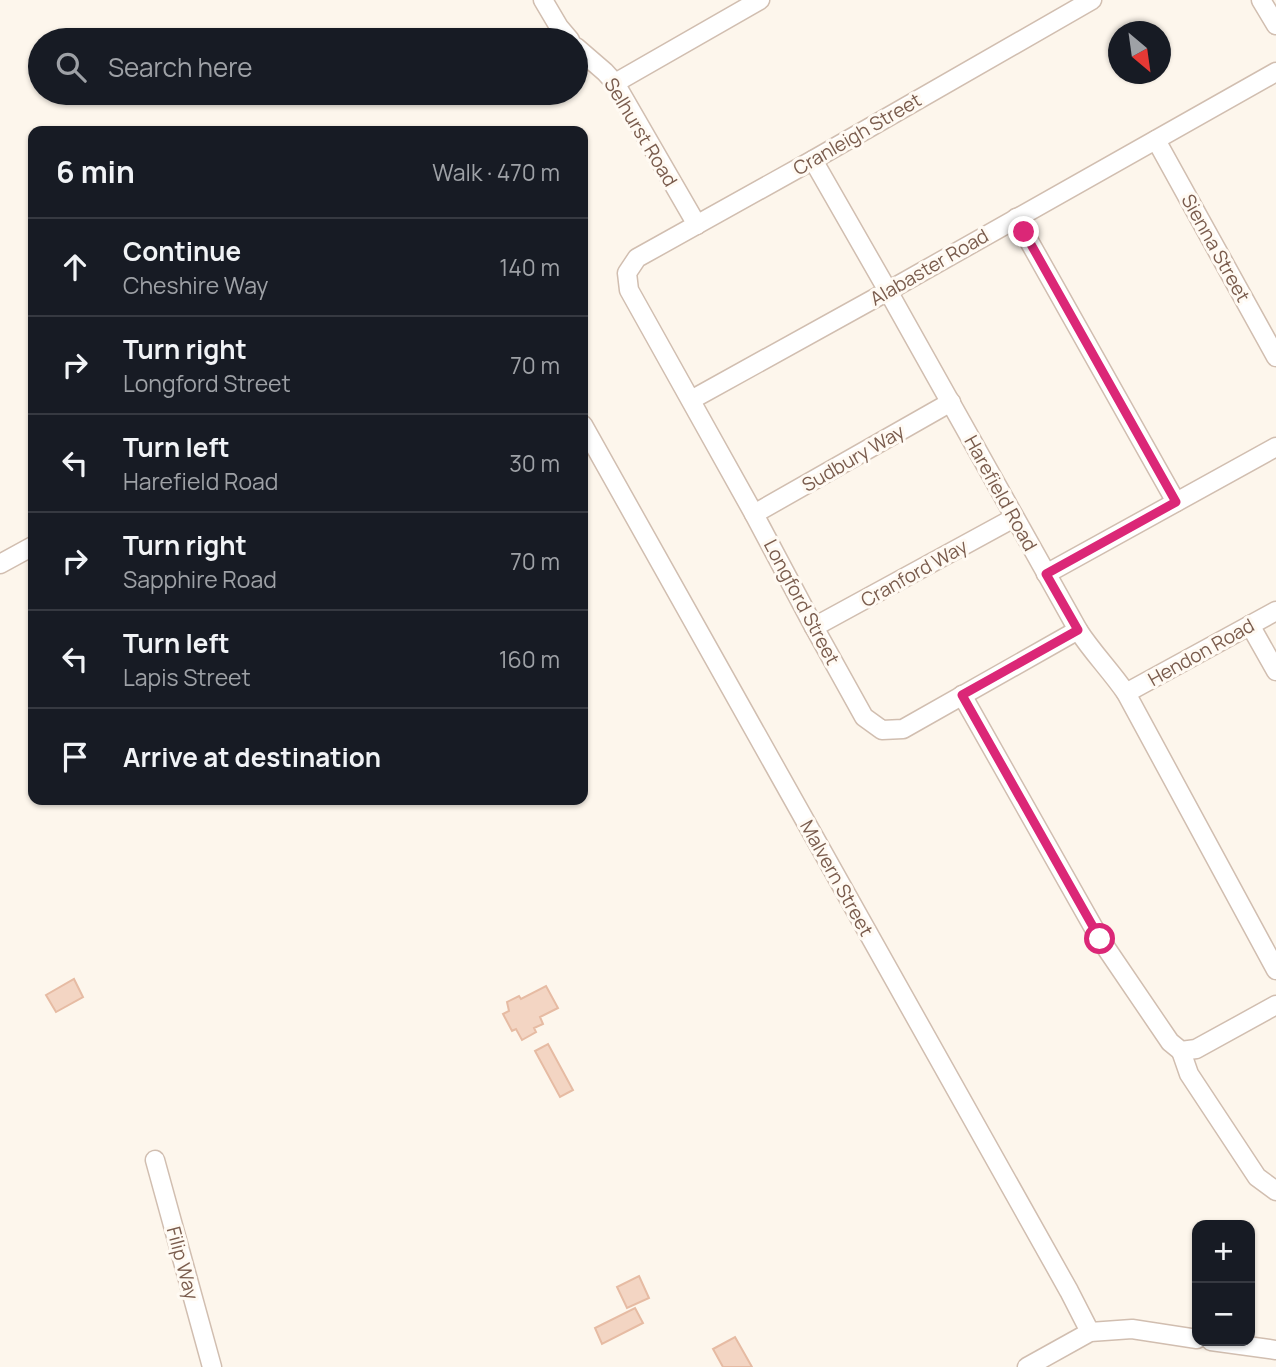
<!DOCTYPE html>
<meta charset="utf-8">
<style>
:root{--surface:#171b24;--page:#20242c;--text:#f1f3f6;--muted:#9ea1a6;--line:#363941}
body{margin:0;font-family:Manrope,sans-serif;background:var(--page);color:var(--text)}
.controls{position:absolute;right:21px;bottom:21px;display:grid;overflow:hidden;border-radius:14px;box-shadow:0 2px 5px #0004}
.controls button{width:63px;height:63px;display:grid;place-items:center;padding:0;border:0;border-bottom:2px solid var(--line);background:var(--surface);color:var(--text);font:35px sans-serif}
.compass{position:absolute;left:1108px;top:21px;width:63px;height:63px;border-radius:50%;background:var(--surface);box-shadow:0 2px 5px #0004;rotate:151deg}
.stop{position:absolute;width:21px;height:21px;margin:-16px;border:5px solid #db2777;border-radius:50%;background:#fff}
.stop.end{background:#db2777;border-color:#fff;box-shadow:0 2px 7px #0008}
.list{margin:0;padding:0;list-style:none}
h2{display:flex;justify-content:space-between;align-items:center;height:91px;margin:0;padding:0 28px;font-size:30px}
h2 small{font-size:23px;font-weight:400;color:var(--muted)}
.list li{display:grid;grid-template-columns:46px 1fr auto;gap:21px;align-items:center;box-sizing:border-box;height:98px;padding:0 28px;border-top:2px solid var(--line)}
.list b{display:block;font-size:26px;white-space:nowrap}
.list p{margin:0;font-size:23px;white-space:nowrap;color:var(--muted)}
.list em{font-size:23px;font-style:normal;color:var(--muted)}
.icon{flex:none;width:38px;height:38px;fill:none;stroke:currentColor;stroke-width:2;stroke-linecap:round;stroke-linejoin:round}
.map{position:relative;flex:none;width:1276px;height:1367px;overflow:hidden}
.search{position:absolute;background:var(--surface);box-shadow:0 2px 5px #0004;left:28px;top:28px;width:560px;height:77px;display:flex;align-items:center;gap:18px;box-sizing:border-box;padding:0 24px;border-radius:38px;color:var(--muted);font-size:26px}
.panel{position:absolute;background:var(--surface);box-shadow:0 2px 5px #0004;left:28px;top:126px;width:560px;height:679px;border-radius:14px}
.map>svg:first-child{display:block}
.building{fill:#f3d5c3;stroke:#e6bba3;stroke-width:2}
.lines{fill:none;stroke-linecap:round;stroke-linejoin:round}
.minor-casing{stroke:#d1beb0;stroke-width:21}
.minor{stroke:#fff;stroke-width:18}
.route{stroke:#db2777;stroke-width:9}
.labels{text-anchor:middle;stroke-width:6;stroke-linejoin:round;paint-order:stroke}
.street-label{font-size:19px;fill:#7a5c4d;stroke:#fffaf3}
</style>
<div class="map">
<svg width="1276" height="1367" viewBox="0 0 1276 1367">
<rect width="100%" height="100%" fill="#fdf6ec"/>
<!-- building -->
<g class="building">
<path d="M74,979L83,997L56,1012L46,995Z"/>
<path d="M546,986L558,1008L540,1017L543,1024L534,1028L536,1032L522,1040L516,1029L512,1031L503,1014L509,1011L507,1002L519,996L521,999Z"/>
<path d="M548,1044L573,1090L560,1097L535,1051Z"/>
<path d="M639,1276L649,1298L627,1308L617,1287Z"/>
<path d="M635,1308L643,1323L602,1344L595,1328Z"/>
<path d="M735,1337L752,1367H723L713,1349Z"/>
</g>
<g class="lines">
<!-- minor casing -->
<g class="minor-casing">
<g id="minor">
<path d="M543,0L559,27L570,40"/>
<path d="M1261,0L1276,25"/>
<path d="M576,47L605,72L615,83L697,225"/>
<path d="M615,83L760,0"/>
<path d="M1156,140L1276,357"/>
<path d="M813,160L888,291L1078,630C1092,652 1111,671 1126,693L1276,970"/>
<path d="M1016,218L1176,502"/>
<path d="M691,400L888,291L1276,72"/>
<path d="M583,425L1069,1291L1090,1332"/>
<path d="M754,514L951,402"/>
<path d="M0,564L33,546"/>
<path d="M1046,574L1276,447"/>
<path d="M1250,625L1276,671"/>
<path d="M814,627L1014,518"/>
<path d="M1078,630L903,729L882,730L864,717L814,627L754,514L629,290L627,273L637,258L813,160L1092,0"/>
<path d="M1126,693L1276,611"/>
<path d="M962,695L1100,939L1170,1042L1181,1051L1196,1049L1276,1005"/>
<path d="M1181,1051L1189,1074L1257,1177L1276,1191"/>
<path d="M155,1160L212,1367"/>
<path d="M1211,1341L1276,1350"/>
<path d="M1027,1367L1090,1332L1132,1329L1197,1339"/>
</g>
</g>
<!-- minor -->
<use href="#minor" class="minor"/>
</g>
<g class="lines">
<!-- route -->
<path class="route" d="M1024,232L1176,502L1046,574L1078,630L962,695L1100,939"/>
</g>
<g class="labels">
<!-- street labels -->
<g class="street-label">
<text transform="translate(641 132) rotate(59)" y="7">Selhurst Road</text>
<text transform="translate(857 134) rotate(-30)" y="7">Cranleigh Street</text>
<text transform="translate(1216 248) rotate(61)" y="7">Sienna Street</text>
<text transform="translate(929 267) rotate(-30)" y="7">Alabaster Road</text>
<text transform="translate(853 458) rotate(-30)" y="7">Sudbury Way</text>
<text transform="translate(1001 493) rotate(61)" y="7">Harefield Road</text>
<text transform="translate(914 573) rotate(-29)" y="7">Cranford Way</text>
<text transform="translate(802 602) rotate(62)" y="7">Longford Street</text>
<text transform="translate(1201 652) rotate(-29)" y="7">Hendon Road</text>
<text transform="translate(837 878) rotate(61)" y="7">Malvern Street</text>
<text transform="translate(183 1263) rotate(75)" y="7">Filip Way</text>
</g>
</g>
</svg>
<div class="controls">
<button>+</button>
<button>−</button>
</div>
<svg class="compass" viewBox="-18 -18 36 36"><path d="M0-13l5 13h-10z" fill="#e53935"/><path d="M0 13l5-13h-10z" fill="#9ea1a6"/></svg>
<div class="stop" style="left:1100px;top:939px"></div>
<div class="stop end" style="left:1024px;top:232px"></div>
<div class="search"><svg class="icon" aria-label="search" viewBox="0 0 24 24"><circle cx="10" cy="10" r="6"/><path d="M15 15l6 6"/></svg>Search here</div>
<section class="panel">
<h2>6 min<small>Walk · 470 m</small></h2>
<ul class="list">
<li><svg class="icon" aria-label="ahead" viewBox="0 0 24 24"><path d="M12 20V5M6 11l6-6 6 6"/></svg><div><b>Continue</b><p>Cheshire Way</p></div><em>140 m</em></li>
<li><svg class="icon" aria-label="right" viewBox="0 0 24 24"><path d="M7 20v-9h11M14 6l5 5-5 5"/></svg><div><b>Turn right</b><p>Longford Street</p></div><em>70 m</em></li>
<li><svg class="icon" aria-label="left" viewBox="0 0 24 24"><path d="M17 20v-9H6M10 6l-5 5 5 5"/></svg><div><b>Turn left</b><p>Harefield Road</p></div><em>30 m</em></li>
<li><svg class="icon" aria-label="right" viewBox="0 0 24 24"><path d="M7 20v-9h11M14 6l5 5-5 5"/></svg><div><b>Turn right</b><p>Sapphire Road</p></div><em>70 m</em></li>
<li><svg class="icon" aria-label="left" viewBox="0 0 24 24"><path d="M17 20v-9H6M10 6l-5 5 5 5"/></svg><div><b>Turn left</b><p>Lapis Street</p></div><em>160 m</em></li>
<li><svg class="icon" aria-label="arrive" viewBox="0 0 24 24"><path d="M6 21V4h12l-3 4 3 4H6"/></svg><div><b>Arrive at destination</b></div></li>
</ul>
</section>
</div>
